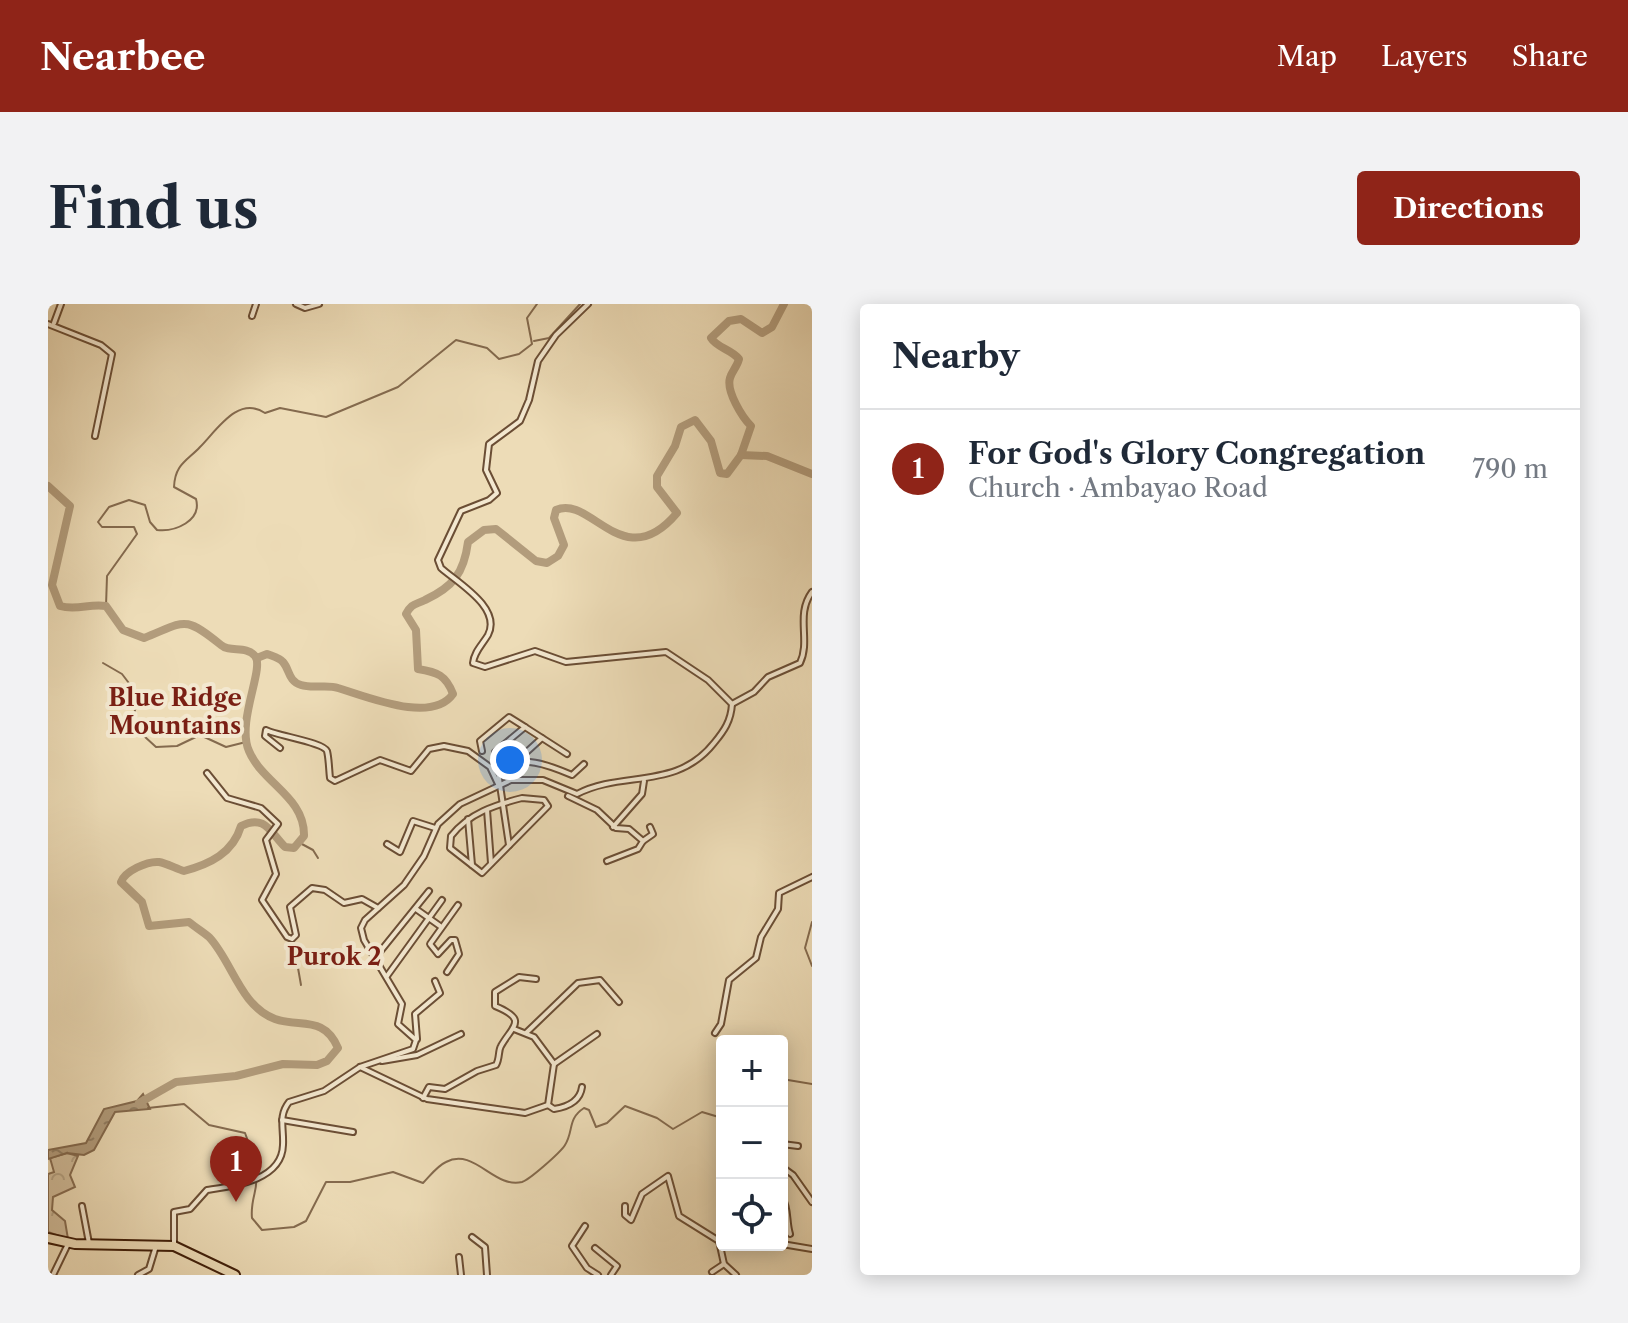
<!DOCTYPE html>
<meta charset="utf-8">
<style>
:root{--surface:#fff;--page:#f2f2f3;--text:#1f2937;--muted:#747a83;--line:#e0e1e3;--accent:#8f2418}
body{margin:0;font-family:"Libre Caslon Text",serif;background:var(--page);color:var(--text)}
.controls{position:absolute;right:24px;bottom:24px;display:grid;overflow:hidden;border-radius:8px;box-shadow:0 4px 20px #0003}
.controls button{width:72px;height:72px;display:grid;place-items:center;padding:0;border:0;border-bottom:2px solid var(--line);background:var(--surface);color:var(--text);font:40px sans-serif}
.you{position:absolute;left:462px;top:456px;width:28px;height:28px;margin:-20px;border:6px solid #fff;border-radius:50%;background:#1a73e8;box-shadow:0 0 0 12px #1a73e833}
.badge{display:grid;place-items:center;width:52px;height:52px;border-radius:50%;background:var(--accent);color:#fff;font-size:26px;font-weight:700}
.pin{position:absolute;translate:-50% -66px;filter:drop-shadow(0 2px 4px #0008)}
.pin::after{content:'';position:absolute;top:42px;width:28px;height:24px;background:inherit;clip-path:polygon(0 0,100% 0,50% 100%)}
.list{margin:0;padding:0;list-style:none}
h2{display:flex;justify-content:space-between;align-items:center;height:104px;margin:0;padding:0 32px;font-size:34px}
h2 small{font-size:26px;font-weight:400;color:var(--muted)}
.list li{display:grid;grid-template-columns:52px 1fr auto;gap:24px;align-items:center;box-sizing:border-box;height:120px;padding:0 32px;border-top:2px solid var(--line)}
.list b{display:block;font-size:30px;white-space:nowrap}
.list p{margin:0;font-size:26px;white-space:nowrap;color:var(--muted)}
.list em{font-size:26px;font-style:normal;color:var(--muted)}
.icon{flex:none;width:44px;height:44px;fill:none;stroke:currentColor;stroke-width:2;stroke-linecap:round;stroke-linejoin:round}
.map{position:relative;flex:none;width:764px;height:971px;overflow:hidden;border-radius:8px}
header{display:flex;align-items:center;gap:48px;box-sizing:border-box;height:112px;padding:0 40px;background:var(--accent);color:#fff}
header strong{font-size:38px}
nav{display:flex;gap:44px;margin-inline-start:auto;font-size:28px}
.intro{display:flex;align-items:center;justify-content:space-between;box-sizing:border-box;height:192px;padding:0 48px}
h1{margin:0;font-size:56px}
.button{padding:20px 36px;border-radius:8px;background:var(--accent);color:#fff;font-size:28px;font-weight:700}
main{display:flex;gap:48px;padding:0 48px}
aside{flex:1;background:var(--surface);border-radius:8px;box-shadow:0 4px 20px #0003}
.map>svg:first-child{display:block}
.forest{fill:url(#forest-crowns);stroke:#886e52;stroke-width:2}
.water{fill:url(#water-ripples);stroke:#846a4e;stroke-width:2}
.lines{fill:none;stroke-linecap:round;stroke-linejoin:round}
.stream{stroke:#846a4e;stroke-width:2}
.river{stroke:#b29c7c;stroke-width:8}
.minor-casing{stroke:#6b4e35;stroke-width:8}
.trunk-casing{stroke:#401f0a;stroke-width:12}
.minor{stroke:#f3e8d0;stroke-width:4}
.trunk{stroke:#eddcb7;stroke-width:8}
.labels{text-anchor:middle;stroke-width:8;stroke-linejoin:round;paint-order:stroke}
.neighbourhood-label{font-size:24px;font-weight:bold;fill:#7a1f14;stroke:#f3e8d0}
</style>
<header>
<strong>Nearbee</strong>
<nav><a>Map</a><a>Layers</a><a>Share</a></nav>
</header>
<div class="intro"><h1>Find us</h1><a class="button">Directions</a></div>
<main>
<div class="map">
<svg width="764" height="971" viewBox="0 0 764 971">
<defs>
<pattern id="forest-crowns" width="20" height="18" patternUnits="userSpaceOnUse" patternTransform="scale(2)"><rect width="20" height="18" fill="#d0bc9a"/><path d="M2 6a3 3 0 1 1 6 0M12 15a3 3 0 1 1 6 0" fill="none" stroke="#b4a183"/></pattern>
<pattern id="water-ripples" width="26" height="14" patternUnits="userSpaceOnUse" patternTransform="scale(2)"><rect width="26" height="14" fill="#b29c7c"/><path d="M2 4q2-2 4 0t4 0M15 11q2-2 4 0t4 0" fill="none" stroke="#927f64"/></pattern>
</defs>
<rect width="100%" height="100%" fill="#eddcb7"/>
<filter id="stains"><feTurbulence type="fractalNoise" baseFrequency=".0025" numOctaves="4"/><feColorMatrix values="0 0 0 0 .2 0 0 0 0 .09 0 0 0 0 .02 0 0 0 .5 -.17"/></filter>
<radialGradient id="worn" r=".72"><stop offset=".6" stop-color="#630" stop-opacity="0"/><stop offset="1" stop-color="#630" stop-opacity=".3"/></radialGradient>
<!-- forest -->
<path class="forest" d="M19,849L30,852L22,871L27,883L5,893L4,906L17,917L20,935L0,928V870L6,868L2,854Z"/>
<!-- water -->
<path class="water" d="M95,790L102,805L67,808L46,846L36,851L19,849L0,855V846L38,839L56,805L89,797Z"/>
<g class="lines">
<!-- stream -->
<g class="stream">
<path d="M486,37L501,34L532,0"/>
<path d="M58,302L59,272L89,230L86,223H54L50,218L61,203L81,196L97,201L102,218L109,226C127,228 154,217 148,195L126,183C127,160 139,157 152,143C169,126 190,91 217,109L232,104L278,113L350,83L408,36L439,44L451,55L471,50L484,40L479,14L489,0"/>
<path d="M55,359L74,370L90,391L84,421L108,443L129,442L152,431L178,443L198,438"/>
<path d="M252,539L265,546L270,554"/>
<path d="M764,618L757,644L764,662"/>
<path d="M250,664L253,681"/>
<path d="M734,775L764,780"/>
<path d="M100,804L136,800L161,821L197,829L201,840L192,857C222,875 201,886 204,914L214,926L246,923L258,917L278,878H302L345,868L375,879C382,872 389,862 398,858C426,843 446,885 474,878C481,876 512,849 517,841C526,827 519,815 536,804L541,806L548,823L559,819L577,802L609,814L625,825L654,808L674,814"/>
</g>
<!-- river -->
<g class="river">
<path d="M693,151L719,152L764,170"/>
<path d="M0,182L22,202L4,281L12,302C29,307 42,299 58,302L75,326L96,334C137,318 135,310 173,341C182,349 198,341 207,352C217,364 188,418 201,447C215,480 257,493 256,532L246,544L237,543C222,528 217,510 193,522C185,549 162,560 136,567C129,565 118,559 111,558C99,557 77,567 73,578L94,598L101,622L141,618C147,623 155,628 161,633C184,657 192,702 227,715C252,724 276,711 290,744L279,757L269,761L235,760L188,772L128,778L91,799"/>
<path d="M209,354L219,350C224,352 232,354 235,358C242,366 240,377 253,381C265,385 279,380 290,384C320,393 384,420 405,390C398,371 389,368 370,365L368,326L358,310C364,299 367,301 377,296C405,283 416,269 420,238L436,226L448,225L488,257L499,259L510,252L516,241L506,214L508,206C543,190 575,273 629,209L609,183V172L627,142L633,123L647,116L663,137L672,169L679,170L693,151L703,122C694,113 678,87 682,74C684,67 689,63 691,55C683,45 669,44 663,34L681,17L693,15L714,29L724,23L736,0"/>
</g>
<!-- minor casing -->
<g class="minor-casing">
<g id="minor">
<path d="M248,0L257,4L271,0"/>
<path d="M540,0L508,31L490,57L481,96L472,117L441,140L438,166L449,189L441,196L413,207L390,256L393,264C410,279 454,304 440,331C434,341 426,348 425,359L437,363L487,347L518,358L618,348L660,376L684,400"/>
<path d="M204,12L208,0"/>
<path d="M6,19L13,0"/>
<path d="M0,20L53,41L64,50L47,132"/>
<path d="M684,400L706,388L720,373L752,359C763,336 747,311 764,288"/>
<path d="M232,444L217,432L218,426C230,432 275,438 279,447C281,455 281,466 282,474L287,477L332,456L363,467L381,445L396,442L420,447L442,463L450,480"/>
<path d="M434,447L432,437L461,413L477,423"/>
<path d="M472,454L494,434"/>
<path d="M448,460C479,454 496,459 524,471L536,460"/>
<path d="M159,469L179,494L213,504L230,520L218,536L228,570L214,596L239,633L244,635L248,631L242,603L264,584L277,586L296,599L314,595L330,604"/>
<path d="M520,492L549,506L568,524L581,525L595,537L590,545L559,557"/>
<path d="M474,494L496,496L500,502L434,569L402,544L403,532C421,509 447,501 474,494Z"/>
<path d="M439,506L443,559"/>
<path d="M420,515L424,561"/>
<path d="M565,523L594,490L596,477"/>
<path d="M595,537L605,530L602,523"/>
<path d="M339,540L352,548L365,517L387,524"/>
<path d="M461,541L447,448L477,423L519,450"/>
<path d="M368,605L392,622"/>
<path d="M327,654L381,587"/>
<path d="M399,668L411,650L407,636H403L390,650L382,640L410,601"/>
<path d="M339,672L394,596"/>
<path d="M478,729L530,679L552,676L571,698"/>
<path d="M667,729L673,720L681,676L708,654L713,633L730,605L731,589L764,573"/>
<path d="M369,735L367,710L392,689L387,677"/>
<path d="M334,757L369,751L413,730"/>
<path d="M506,760L549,730"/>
<path d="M312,763L379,795L477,809L500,801L506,760L486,733L466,725"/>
<path d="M375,794L381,783L397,785L429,767L448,761C452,754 450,747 453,742C464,722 481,716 447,702V688L471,673L488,675"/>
<path d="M500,801L506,805C519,803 532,798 534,783"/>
<path d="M234,816L305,828"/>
<path d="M734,840L750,842"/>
<path d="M734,863L745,871L764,898"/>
<path d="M734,893C741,905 738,917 742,930"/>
<path d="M34,902L41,939"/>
<path d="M577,902V911L583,916L594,890L620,872L631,912L671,937L676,960L688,971"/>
<path d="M537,922L524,942L539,964L550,971"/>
<path d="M424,933L437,943L439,971"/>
<path d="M734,940L764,945"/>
<path d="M126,942V908L142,905L159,886C185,882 234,877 235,841C236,824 230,812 241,798L276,787L312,763L365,745L368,736L350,720L354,700L316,636L313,624L317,616L356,581L376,552L390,520L412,500L463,476H495L529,490C575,466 628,487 666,439C676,427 683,417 684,400"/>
<path d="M547,944L569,962L563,971"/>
<path d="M411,953L413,971"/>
<path d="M664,968L676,960"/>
<path d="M5,971L20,940"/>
<path d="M90,971L101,965L108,942"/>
</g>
</g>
<!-- trunk casing -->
<g class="trunk-casing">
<path id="trunk" d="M0,934L27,940L126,942L187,971"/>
</g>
<!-- minor -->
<use href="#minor" class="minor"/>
<!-- trunk -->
<use href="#trunk" class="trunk"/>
</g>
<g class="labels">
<!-- neighbourhood labels -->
<g class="neighbourhood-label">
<text x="127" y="402">Blue Ridge<tspan x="127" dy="28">Mountains</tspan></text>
<text x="286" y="661">Purok 2</text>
</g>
</g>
<rect width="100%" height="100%" filter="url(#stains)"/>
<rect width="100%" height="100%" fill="url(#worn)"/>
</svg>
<div class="controls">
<button>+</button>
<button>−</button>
<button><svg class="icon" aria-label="locate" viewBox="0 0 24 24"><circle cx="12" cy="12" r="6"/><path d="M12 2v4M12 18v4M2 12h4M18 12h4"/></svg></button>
</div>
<div class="you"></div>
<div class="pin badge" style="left:188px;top:898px">1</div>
</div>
<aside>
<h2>Nearby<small></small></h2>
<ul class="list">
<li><span class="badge">1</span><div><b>For God's Glory Congregation</b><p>Church · Ambayao Road</p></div><em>790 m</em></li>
</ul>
</aside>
</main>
